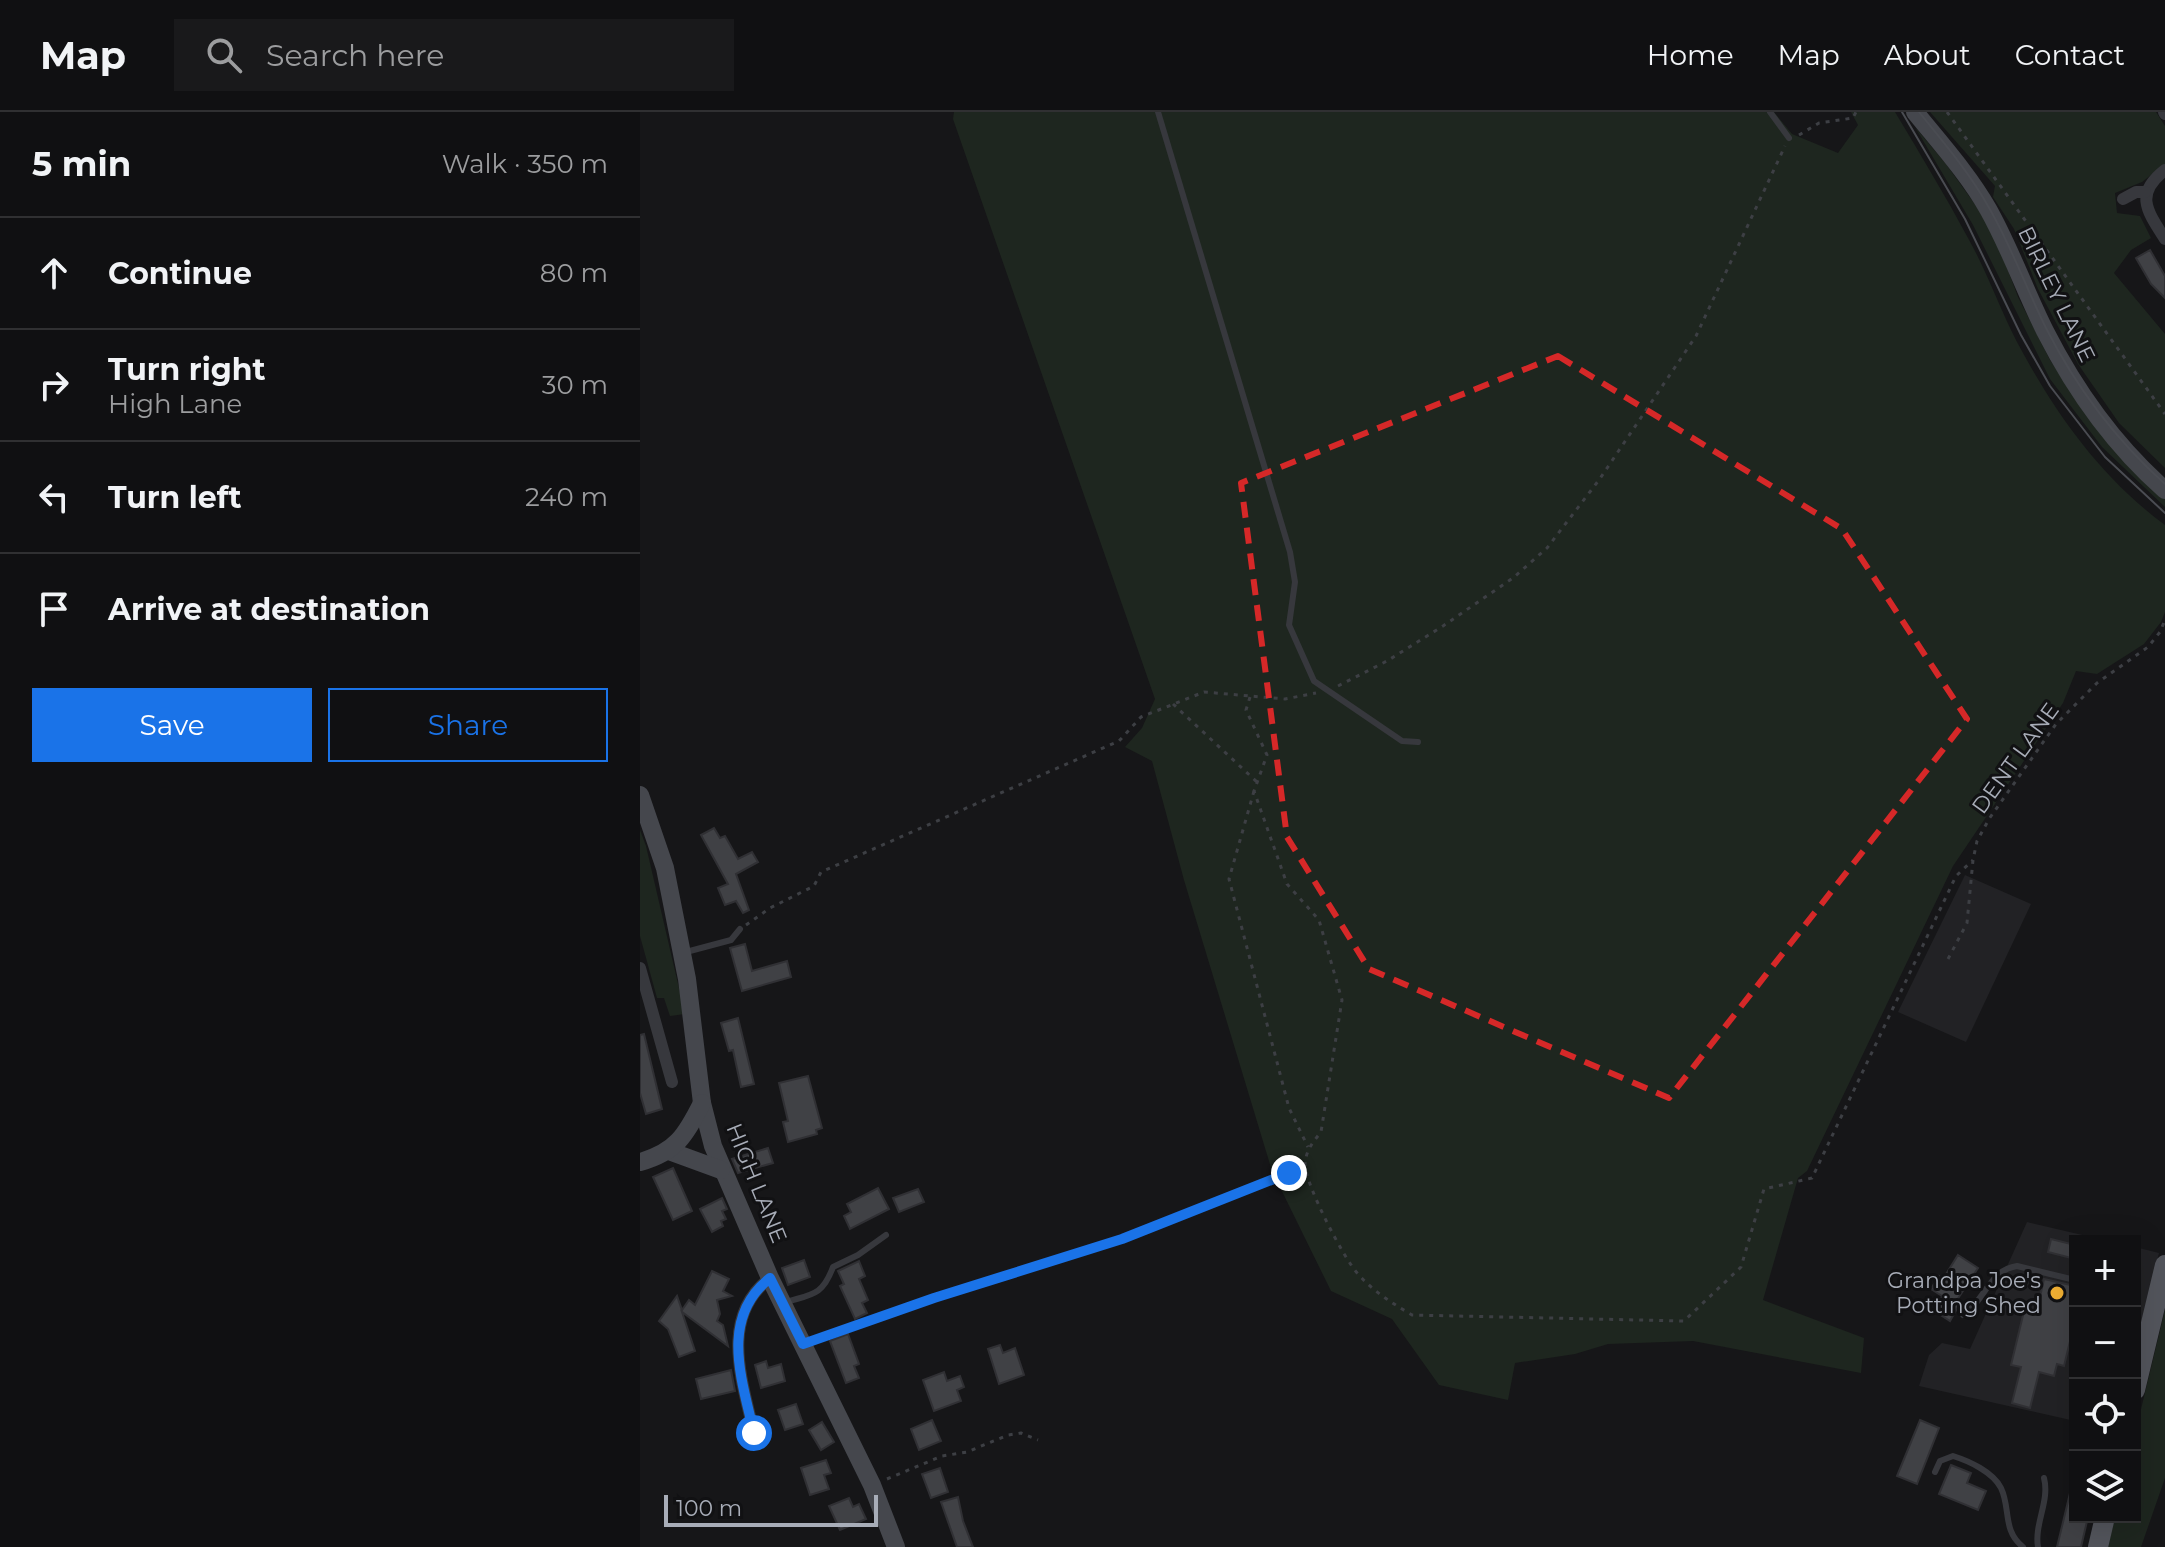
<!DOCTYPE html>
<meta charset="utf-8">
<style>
:root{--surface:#101012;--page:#19191b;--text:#f1f3f6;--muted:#9c9d9f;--line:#303032;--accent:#1a73e8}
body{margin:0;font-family:Montserrat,sans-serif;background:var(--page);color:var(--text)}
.controls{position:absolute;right:24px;bottom:24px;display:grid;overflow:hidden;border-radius:0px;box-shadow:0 8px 32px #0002}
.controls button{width:72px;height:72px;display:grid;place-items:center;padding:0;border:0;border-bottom:2px solid var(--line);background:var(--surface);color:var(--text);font:40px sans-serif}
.scale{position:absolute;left:24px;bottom:20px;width:214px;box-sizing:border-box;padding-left:8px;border:4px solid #a8adb8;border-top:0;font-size:22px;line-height:28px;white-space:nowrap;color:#a8adb8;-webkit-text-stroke:6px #111113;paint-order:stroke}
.stop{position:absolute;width:24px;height:24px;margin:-18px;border:6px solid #1a73e8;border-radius:50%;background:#fff}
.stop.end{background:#1a73e8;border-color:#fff;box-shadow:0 2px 8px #0008}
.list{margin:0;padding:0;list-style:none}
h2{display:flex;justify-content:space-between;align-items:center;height:104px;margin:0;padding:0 32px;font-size:34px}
h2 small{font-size:26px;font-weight:400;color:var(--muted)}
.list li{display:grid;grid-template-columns:52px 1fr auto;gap:24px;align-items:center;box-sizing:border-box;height:112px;padding:0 32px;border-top:2px solid var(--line)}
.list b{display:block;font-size:30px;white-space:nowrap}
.list p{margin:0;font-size:26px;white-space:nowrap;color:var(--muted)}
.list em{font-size:26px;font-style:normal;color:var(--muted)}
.actions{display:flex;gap:16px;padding:24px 32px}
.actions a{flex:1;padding:18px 0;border:2px solid var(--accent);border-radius:0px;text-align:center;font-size:28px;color:var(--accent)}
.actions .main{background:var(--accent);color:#fff}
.icon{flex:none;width:44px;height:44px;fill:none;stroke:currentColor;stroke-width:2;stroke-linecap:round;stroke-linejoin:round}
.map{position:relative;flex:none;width:1525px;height:1435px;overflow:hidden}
header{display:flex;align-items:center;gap:48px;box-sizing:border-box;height:112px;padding:0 40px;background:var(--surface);border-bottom:2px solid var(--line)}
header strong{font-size:38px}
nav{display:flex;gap:44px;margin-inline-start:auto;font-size:28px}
.search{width:560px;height:72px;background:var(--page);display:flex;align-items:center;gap:20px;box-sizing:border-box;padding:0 28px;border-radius:0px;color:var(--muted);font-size:30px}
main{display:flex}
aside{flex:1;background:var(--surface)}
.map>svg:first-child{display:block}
.built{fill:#222225}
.green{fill:#1e261f}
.building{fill:#404145;stroke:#303034;stroke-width:2}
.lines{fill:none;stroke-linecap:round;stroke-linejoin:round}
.path{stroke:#3d3f44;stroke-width:3;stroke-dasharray:4 6;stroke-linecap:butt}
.lane{stroke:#37383d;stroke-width:6}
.street{stroke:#37383d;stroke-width:12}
.secondary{stroke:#45474d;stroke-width:18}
.primary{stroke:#53555c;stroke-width:20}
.tram{stroke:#4a4c52;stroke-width:2}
.route{stroke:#1a73e8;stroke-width:10}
.marked{fill:none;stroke:#d62828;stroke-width:6;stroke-dasharray:16 10;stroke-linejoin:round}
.poi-dot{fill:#f2b134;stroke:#111113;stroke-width:3}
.labels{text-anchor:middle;stroke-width:6;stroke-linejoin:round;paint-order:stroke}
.street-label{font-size:22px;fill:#a8adb8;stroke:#111113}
.poi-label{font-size:22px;fill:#a8adb8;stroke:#111113;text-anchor:end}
</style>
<header>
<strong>Map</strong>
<div class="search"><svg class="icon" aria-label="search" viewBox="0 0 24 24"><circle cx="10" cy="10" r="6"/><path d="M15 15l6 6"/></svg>Search here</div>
<nav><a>Home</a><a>Map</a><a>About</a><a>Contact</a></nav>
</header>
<main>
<aside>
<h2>5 min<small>Walk · 350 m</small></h2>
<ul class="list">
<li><svg class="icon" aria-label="ahead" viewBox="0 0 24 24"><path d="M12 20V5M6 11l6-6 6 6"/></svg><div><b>Continue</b></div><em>80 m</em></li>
<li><svg class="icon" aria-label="right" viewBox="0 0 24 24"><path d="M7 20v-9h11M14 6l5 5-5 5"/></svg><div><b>Turn right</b><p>High Lane</p></div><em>30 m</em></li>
<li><svg class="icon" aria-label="left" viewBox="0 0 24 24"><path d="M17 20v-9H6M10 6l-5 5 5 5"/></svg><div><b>Turn left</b></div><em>240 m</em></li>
<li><svg class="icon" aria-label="arrive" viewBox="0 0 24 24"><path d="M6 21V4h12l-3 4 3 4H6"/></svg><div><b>Arrive at destination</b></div></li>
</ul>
<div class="actions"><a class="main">Save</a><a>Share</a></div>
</aside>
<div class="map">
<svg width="1525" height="1435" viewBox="0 0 1525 1435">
<rect width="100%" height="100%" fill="#161618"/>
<!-- built -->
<g class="built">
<path d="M1325,763L1391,792L1326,930L1258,900Z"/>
<path d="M1387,1110L1468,1129H1435V1309L1279,1274L1289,1243L1302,1231L1330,1237Z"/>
<path d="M1495,1135L1519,1141L1495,1236Z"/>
</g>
<!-- green -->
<g class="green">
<path d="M314,0H1134L1152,22L1198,41L1218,13L1211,0H1255C1280,42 1305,83 1328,126C1349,163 1362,204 1383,241C1419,307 1464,368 1525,413V500L1521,510L1504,532L1457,562L1436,559L1423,591L1313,754L1167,1059L1158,1066L1123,1188L1224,1226L1221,1261L1053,1229L968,1232L935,1242L875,1251L868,1288L799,1273L752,1207L691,1179L632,1059L544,768L512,649L485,635L502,616L515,587L313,7Z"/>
<path d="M1290,0H1516L1525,14V52L1502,70L1475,81L1477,101L1500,104L1511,126L1491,138L1474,161L1525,222V356L1479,311L1438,252L1398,177L1374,117L1353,85L1355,74Z"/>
<path d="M1275,15L1306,52L1339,98L1360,137L1378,185L1410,248L1454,311L1525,386V395L1462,335L1410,267L1333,113Z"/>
<path d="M0,718L6,734L45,902L30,904L24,886H17L0,824Z"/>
<path d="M1525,1198V1366L1501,1435H1468L1475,1405H1495V1322Z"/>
</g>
<!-- building -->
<g class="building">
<path d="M1510,138L1525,164V186L1511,172L1496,146Z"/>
<path d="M74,716L80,726L85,724L98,747L112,740L118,750L96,762L109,798L103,801L96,789L85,793L78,776L88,772L61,723Z"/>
<path d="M105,832L112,859L147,849L151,865L102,879L90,836Z"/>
<path d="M98,906L114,972L101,975L93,938L89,939L81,911Z"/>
<path d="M4,922L22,997L6,1002L0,981V923Z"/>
<path d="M168,964L182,1016L176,1018L177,1022L148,1030L143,1010L148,1009L139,971Z"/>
<path d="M128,1036L133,1051L98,1061L92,1047Z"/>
<path d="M33,1056L52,1099L33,1108L13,1065Z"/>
<path d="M238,1076L249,1097L210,1117L204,1104L211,1100L207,1092Z"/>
<path d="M278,1077L284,1090L259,1100L253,1086Z"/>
<path d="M82,1086L87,1097L82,1099L86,1107L81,1109L83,1114L72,1120L60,1097Z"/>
<path d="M1411,1127L1435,1133V1147L1408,1140Z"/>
<path d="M1318,1143L1338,1156L1315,1191L1319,1193L1310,1209L1293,1198L1302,1184L1291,1177L1299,1164L1303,1167Z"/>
<path d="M164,1148L170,1165L148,1173L142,1156Z"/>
<path d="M219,1149L225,1164L219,1167L228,1188L222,1191L227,1201L215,1207L200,1174L204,1172L198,1159Z"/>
<path d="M72,1159L89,1167L83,1179L92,1184L77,1188L80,1202L77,1209L83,1213L88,1234L42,1200L55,1239L39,1245L28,1217L19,1209L37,1184L42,1198L49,1188L55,1193Z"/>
<path d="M1404,1167L1435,1174L1430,1206L1435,1209L1424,1254L1417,1252L1414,1264L1399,1260L1390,1296L1372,1291L1381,1255L1371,1253L1385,1195L1397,1198Z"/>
<path d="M208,1222L219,1252L214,1254L219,1266L206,1271L190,1229Z"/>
<path d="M360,1233L363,1241L375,1236L384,1263L359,1272L348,1237Z"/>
<path d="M126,1249L128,1256L141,1252L145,1269L121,1276L115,1253Z"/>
<path d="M91,1258L95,1279L61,1287L56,1267Z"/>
<path d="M304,1260L307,1269L320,1264L324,1275L317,1278L321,1289L294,1299L283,1268Z"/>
<path d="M156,1292L163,1312L145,1318L138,1298Z"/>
<path d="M292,1308L301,1329L279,1338L271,1317Z"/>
<path d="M1280,1308L1299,1316L1277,1372L1257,1364Z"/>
<path d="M182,1310L194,1330L181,1338L169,1318Z"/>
<path d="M186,1348L191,1361L184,1363L189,1377L170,1383L161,1356Z"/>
<path d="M1311,1353L1331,1361L1327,1371L1346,1379L1338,1398L1299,1382Z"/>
<path d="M300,1356L308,1380L291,1386L282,1362Z"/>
<path d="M1431,1377L1435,1378V1405H1448L1441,1435H1417Z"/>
<path d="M318,1385L323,1409L333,1435H317L301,1390Z"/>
<path d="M209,1386L213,1395L219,1392L226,1407L200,1418L189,1394Z"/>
</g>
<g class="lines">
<!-- path -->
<g class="path">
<path d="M1307,0L1525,302"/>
<path d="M1159,23L1179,11L1213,6L1216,0"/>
<path d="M698,574L747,549L803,514L873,466L907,436L959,368L1056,224L1145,34"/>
<path d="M610,585L606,598L627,643L614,679L647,772L679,808L702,888L681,1020C673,1030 666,1038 665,1052C665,1072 704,1147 718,1162C734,1180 752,1191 772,1203L1044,1209L1101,1155L1124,1077L1172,1066L1316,764L1333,748"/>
<path d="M533,592L617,670"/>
<path d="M614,679L589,767L649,996L668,1035"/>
<path d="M106,813L130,796L174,774L181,760L479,629L501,605L564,580L645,587L676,581"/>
<path d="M1308,847L1327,811L1333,748L1337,729L1349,707L1416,612L1457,571L1508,535L1520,520L1525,508"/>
<path d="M179,1227C341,1169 508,1125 665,1054"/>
<path d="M247,1367L302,1344L327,1340L368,1323L381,1321L398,1328"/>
</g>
<!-- lane -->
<g class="lane">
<path d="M518,0L650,440L655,470L649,513L674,569L762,629L778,630"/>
<path d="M1130,0L1149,26"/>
<path d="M46,840L91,828L100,817"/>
<path d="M143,1191C171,1182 182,1185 193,1155L218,1143L246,1123"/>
<path d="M1323,1203C1345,1189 1349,1158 1377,1154L1435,1168"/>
<path d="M1295,1360L1300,1349L1313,1344C1329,1349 1353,1360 1361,1376C1371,1397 1362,1418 1383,1435"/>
<path d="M1398,1435C1394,1412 1410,1389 1404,1366"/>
</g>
<!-- street -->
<g class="street">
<path d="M1524,0L1525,2"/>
<path d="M1525,58C1494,82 1507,99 1525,127"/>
<path d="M1483,87L1496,80H1505"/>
<path d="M0,856L32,970"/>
<path d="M114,1321C102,1268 79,1205 130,1166"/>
</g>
<!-- secondary -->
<g class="secondary">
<path d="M1275,0C1300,31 1328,62 1348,97C1370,136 1385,179 1405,219C1435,278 1475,334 1525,378"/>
<path d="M0,683L25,756L47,867L62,991L73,1034L130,1166L232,1373L256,1435"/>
<path d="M29,1039L81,1058"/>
<path d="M0,1050C36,1040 46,1023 62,991"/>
</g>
<!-- primary -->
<g class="primary">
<path d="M1495,1278L1525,1153"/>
<path d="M1458,1435L1465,1405"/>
</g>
<!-- tram -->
<g class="tram">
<path d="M1262,0L1325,107L1381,223L1410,274L1465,345L1525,401"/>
<path d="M1279,0C1303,30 1329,60 1348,94C1371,133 1386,176 1406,216C1436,275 1476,328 1525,372"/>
</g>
</g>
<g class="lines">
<!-- route -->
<path class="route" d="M114,1321C102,1268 79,1206 130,1166L163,1232L294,1186L482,1127L649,1061"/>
</g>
<!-- marked area -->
<path class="marked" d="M918,244L1202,417L1327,607L1029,986L729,857L647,725L601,371Z"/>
<!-- markers -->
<circle class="poi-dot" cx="1417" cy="1181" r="8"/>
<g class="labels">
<!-- street labels -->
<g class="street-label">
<text transform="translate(1417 182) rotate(64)" y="8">BIRLEY LANE</text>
<text transform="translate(1375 646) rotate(-54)" y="8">DENT LANE</text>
<text transform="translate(117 1071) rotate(68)" y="8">HIGH LANE</text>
</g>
<!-- poi labels -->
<g class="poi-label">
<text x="1401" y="1176">Grandpa Joe's<tspan x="1401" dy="25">Potting Shed</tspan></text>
</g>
</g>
</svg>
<div class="controls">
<button>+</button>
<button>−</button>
<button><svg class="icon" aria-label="locate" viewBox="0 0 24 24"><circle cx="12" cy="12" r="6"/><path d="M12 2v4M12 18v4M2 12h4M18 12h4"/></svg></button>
<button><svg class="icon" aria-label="layers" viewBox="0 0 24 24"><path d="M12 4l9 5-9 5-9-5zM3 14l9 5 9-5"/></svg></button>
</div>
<div class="scale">100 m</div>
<div class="stop" style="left:114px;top:1321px"></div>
<div class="stop end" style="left:649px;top:1061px"></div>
</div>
</main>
